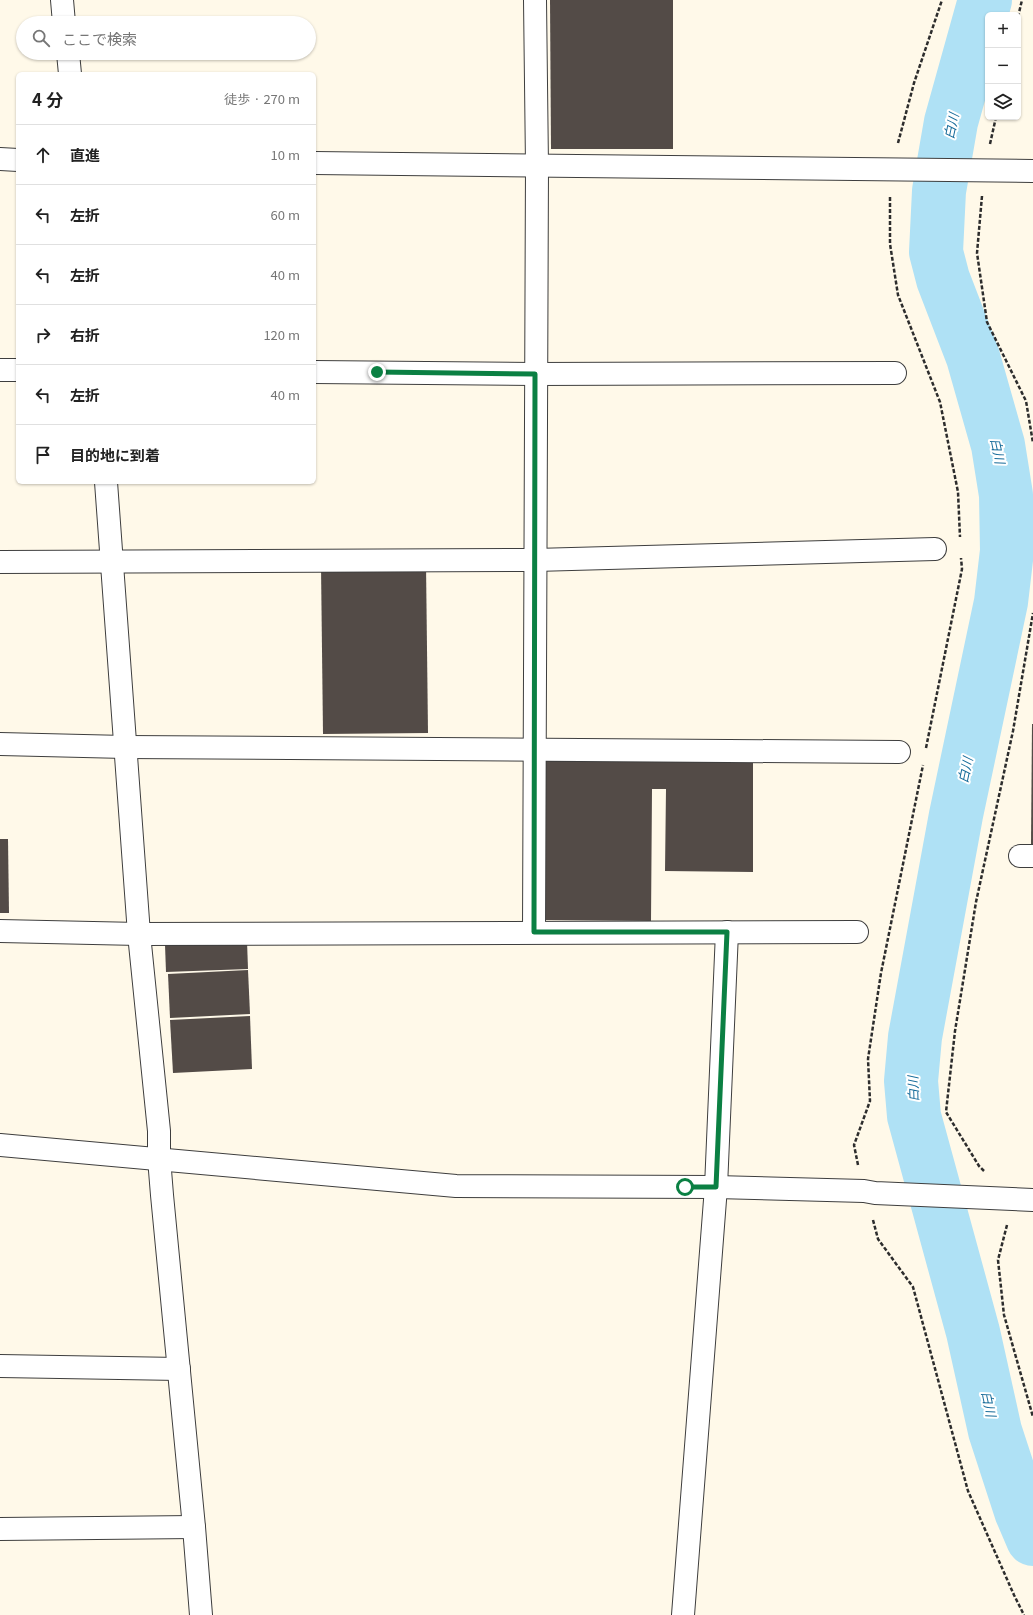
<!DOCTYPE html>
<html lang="ja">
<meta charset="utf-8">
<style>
:root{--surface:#fff;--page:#f2f2f2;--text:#222;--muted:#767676;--line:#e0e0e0}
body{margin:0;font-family:Georgia,"Noto Sans JP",serif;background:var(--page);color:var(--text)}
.controls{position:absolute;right:12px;top:12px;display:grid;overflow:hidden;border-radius:6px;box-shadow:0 1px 3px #0004}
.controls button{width:36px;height:36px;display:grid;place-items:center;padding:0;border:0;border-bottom:1px solid var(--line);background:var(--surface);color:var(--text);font:20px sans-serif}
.stop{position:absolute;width:12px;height:12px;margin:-9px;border:3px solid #0b8043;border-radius:50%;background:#fff}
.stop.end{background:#0b8043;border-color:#fff;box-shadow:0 1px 4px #0008}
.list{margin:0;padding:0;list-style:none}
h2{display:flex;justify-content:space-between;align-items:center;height:52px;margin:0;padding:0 16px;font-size:17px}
h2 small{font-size:13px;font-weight:400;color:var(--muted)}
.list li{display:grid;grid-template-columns:26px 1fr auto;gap:12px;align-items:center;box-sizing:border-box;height:60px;padding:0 16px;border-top:1px solid var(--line)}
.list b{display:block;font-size:15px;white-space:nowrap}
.list em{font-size:13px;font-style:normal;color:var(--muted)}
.icon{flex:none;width:22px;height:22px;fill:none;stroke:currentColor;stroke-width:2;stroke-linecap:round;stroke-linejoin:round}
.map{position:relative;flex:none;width:1033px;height:1615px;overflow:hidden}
.search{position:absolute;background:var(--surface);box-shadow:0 1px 3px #0004;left:16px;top:16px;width:300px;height:44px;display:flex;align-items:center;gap:10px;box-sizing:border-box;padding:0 14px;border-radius:22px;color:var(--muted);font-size:15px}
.panel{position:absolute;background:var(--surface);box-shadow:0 1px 3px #0004;left:16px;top:72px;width:300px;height:412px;border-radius:6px}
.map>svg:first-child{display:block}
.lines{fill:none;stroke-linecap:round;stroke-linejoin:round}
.river{stroke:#afe1f5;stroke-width:54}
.building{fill:#534b47}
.minor-casing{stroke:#3e3e3e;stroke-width:24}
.path{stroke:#2d2d2d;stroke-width:2.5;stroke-dasharray:4 2;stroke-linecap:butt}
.minor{stroke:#fff;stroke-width:22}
.route{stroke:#0b8043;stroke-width:5}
.labels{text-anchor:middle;stroke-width:4;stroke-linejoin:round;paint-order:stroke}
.water-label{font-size:13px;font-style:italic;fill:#176c9a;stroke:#fff}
</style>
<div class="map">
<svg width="1033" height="1615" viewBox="0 0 1033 1615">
<rect width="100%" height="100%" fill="#fff9e9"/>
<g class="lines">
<!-- river -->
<path class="river" d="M985,0L951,122L939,191L936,252L943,279L973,357L998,445L1006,495L1007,551L1001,602L956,815L915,1037L911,1081L914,1116L973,1332L995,1431L1021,1511L1033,1539"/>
</g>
<!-- building -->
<g class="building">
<path d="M550,0H673V149H551Z"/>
<path d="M426,564L428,733L323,734L321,566Z"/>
<path d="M1032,724H1033V844H1031Z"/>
<path d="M542,753L753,755V872L665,871L666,789H652L651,921L541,920Z"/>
<path d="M0,839H8L9,913H0Z"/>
<path d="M247,941L248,969L166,972L165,945Z"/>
<path d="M248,970L250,1014L170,1018L168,974Z"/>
<path d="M250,1016L252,1069L173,1073L170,1020Z"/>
</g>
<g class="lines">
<!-- minor casing -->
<g class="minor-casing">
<g id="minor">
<path d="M62,0L64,23"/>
<path d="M68,53L70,74"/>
<path d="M0,159L18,160"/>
<path d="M314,163L1033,171"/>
<path d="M0,370H18"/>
<path d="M314,372L535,374L895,373"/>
<path d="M106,482L139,934L159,1131V1158L162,1195L194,1527L201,1615"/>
<path d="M0,562L535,560L935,549"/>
<path d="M0,744L125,747L899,752"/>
<path d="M1020,856H1033"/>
<path d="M0,931L139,934L857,932"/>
<path d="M534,932L537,166L535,0"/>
<path d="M0,1145L456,1186L716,1187L864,1191L875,1193L1033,1200"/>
<path d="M0,1366L179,1369"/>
<path d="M0,1529L194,1527"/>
<path d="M683,1615L716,1187L727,932"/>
</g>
</g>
<!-- path -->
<g class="path">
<path d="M1018,17L1022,0"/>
<path d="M898,143L914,83L942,0"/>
<path d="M990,144L996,117"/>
<path d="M982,196L977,253L987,322L1026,401L1033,443"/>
<path d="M890,197V244L898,295L940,402L958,492L960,537"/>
<path d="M926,748L962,569L961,558"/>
<path d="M858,1165L854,1145L870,1101L868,1059L881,973L923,765"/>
<path d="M984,1171L979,1166L946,1112L955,1031L976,902L1013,731L1033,613"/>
<path d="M873,1220L878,1239L913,1287L968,1491L1014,1595L1024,1615"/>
<path d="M1007,1225L998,1260L1004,1315L1033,1417"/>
</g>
<!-- minor -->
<use href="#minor" class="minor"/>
</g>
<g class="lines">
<!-- route -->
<path class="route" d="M377,372L535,374L534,932H727L716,1187H685"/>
</g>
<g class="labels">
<!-- water labels -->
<g class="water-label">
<text transform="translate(951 126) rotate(-78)" y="5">白川</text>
<text transform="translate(998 451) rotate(78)" y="5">白川</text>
<text transform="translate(965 770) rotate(-78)" y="5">白川</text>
<text transform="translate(913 1089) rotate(-92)" y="5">白川</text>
<text transform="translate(989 1404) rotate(78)" y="5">白川</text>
</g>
</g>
</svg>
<div class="controls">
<button>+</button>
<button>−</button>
<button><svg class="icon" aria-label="layers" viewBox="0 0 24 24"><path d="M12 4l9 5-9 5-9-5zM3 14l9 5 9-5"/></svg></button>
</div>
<div class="stop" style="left:685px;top:1187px"></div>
<div class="stop end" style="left:377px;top:372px"></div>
<div class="search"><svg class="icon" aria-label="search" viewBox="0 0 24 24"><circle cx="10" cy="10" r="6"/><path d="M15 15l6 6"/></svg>ここで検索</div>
<section class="panel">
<h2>4 分<small>徒歩 · 270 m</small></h2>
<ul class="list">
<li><svg class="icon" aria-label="ahead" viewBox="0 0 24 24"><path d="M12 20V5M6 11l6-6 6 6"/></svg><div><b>直進</b></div><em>10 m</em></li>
<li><svg class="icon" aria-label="left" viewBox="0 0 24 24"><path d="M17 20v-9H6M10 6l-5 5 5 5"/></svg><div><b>左折</b></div><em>60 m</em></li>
<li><svg class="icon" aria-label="left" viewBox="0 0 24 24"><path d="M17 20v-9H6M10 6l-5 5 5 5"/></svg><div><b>左折</b></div><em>40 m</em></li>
<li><svg class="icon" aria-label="right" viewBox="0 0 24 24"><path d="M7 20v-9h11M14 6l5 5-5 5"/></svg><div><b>右折</b></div><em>120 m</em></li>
<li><svg class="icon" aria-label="left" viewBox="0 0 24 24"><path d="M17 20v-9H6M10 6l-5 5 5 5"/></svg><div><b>左折</b></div><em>40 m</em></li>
<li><svg class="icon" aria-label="arrive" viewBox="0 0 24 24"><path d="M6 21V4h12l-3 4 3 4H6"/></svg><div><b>目的地に到着</b></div></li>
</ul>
</section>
</div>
